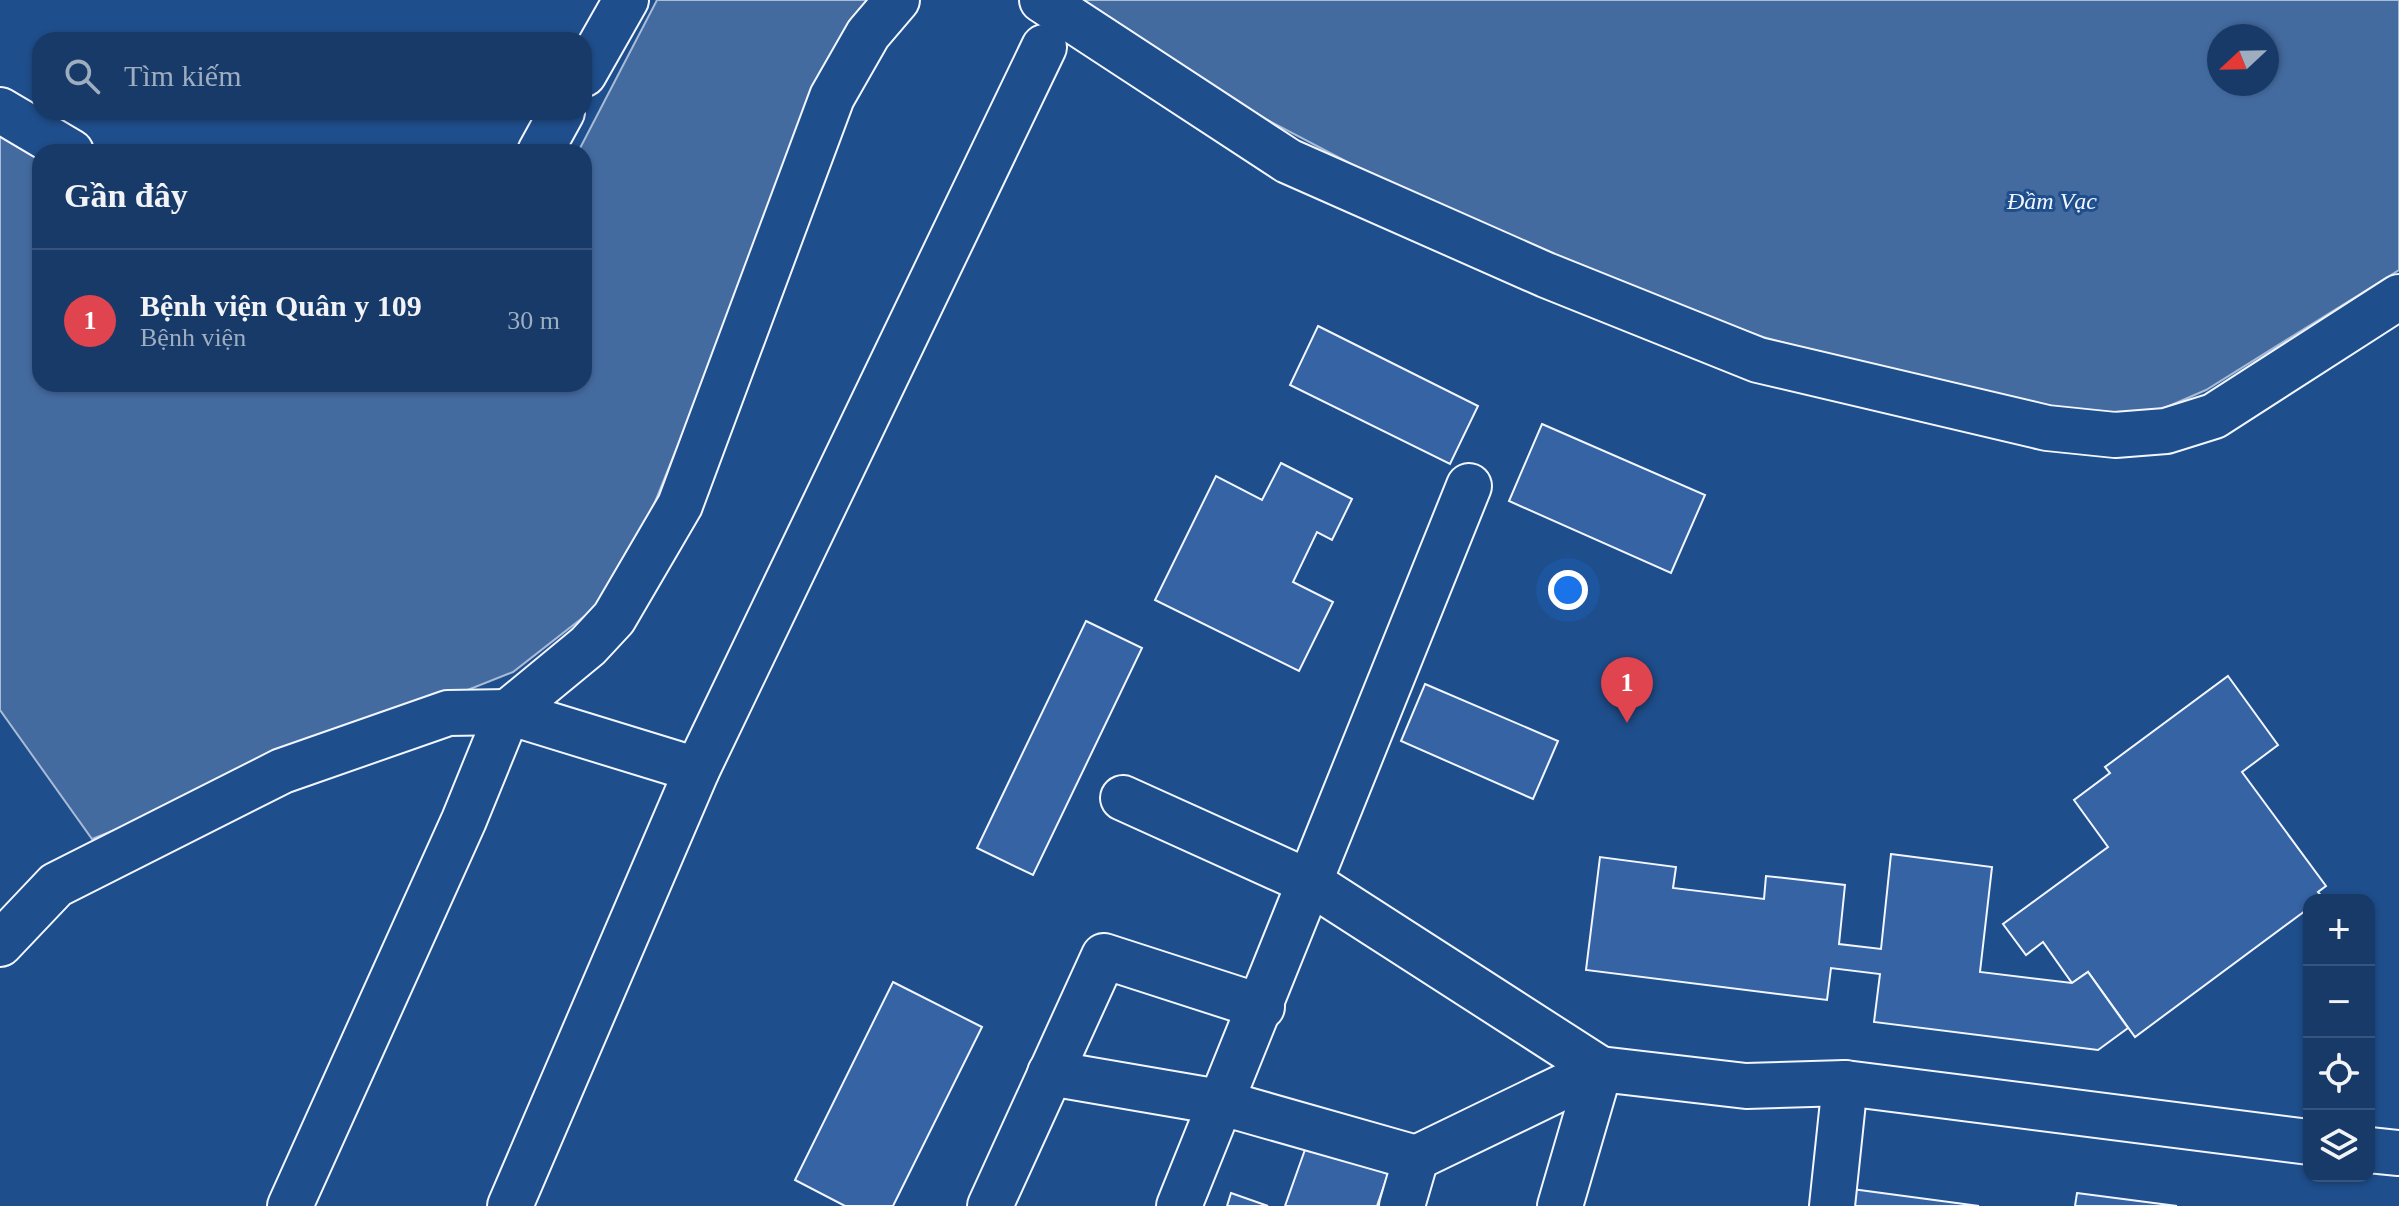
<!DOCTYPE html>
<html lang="vi">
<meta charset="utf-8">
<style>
:root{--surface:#173a69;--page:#20416f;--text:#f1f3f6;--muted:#9eadc0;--line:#36547d;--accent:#ffb74d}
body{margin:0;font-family:"Times New Roman",serif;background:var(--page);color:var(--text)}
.controls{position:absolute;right:24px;bottom:24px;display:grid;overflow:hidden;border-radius:16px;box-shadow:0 2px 6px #0004}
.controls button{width:72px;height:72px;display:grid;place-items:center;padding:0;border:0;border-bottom:2px solid var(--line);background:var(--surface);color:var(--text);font:40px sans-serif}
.compass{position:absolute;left:2207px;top:24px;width:72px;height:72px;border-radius:50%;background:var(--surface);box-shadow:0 2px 6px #0004;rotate:248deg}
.you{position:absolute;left:1568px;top:590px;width:28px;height:28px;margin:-20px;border:6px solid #fff;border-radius:50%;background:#1a73e8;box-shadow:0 0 0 12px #1a73e833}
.badge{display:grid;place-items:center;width:52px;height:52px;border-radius:50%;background:var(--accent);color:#fff;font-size:26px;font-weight:700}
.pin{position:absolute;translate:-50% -66px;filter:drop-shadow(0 2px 4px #0008)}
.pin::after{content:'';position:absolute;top:42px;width:28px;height:24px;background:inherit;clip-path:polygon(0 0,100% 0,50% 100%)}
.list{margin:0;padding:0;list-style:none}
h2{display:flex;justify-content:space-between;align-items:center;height:104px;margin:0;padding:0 32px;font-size:34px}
h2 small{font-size:26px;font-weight:400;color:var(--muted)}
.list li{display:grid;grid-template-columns:52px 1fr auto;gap:24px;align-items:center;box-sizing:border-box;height:144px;padding:0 32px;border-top:2px solid var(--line)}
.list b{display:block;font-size:30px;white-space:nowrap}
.list p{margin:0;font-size:26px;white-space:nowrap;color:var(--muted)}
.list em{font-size:26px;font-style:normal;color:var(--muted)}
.icon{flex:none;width:44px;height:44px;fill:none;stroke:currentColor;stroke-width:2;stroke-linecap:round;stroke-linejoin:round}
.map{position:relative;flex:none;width:2399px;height:1206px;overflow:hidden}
.search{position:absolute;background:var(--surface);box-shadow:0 2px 6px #0004;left:32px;top:32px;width:560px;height:88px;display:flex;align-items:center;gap:20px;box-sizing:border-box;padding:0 28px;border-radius:24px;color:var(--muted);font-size:30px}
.panel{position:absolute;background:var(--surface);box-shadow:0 2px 6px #0004;left:32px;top:144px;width:560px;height:248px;border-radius:24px}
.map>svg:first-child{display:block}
.water{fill:#446ba0;stroke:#a8bbd7;stroke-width:2;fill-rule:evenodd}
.building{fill:#3563a3;stroke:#f2f6ff;stroke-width:2}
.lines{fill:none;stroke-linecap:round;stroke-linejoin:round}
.minor-casing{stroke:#f2f6ff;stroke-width:48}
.minor{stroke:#1f4e8c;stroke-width:44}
.labels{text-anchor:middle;stroke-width:6;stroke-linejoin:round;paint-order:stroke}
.water-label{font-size:24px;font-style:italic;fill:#f2f6ff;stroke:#1f4e8c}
</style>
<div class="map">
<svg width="2399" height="1206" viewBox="0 0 2399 1206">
<rect width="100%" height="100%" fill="#1f4e8c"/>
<!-- water -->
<g class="water">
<path d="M657,0H873L821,70L730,317L655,502L604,601L513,672L92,839L0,710V127L40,153V384H584V152H578Z"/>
<path d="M1060,0H2399V270L2206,390L2146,416L2110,419L1851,361L1763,337L1649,296L1376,177L1218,94ZM2219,36H2267V84H2219Z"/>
</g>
<!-- building -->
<g class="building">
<path d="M1318,326L1478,406L1450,464L1290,385Z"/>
<path d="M1542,424L1705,495L1671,573L1509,501Z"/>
<path d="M1281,463L1352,499L1332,540L1317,532L1293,582L1333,602L1299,671L1155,600L1216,476L1262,500Z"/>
<path d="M1086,621L1142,648L1033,875L977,848Z"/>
<path d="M2228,676L2278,745L2242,772L2326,886L2318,892L2323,898L2309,900V908L2135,1037L2088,972L2072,983L2043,942L2026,955L2003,924L2108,847L2074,800L2110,773L2105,767Z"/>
<path d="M1425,684L1558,741L1533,799L1401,741Z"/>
<path d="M1891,854L1992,867L1980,972L2072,983L2088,972L2128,1028L2098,1050L1874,1022L1880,974L1831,968L1827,1000L1586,970L1600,857L1676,867L1673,888L1764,899L1766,876L1845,885L1839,944L1881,949Z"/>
<path d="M893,982L982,1027L893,1206H845L795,1180Z"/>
<path d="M1307,1144L1388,1174L1377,1206H1285Z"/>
<path d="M1852,1189L1979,1206H1850Z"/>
<path d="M1231,1193L1268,1206H1227Z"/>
<path d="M2077,1193L2177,1206H2075Z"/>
</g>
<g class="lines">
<!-- minor casing -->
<g class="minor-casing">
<g id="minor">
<path d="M1042,0L1288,161L1546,275L1758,360L2047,428L2115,435L2166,431L2214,416L2399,297"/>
<path d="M584,74L626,0"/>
<path d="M0,110L71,152"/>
<path d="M540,152L562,112"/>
<path d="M1123,798L1311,883L1600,1069"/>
<path d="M0,944L56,885L282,771L448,713L508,712L697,770"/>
<path d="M1050,1073L1219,1102L1416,1158"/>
<path d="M2369,1150L2399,1153"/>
<path d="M290,1206L464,820L508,712L588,646L614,618L680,505L832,97L868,34L897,0"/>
<path d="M510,1206L697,770L1044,47"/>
<path d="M990,1206L1104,956L1262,1007"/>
<path d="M1179,1206L1469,486"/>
<path d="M1402,1206L1416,1158L1600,1069"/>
<path d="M1560,1206L1600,1069L1746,1086L1845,1083L2309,1142"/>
<path d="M1832,1206L1845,1083"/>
</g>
</g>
<!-- minor -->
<use href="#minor" class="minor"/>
</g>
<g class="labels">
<!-- water labels -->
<g class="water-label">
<text x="2052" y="209">Đầm Vạc</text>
</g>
</g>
</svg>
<div class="controls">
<button>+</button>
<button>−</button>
<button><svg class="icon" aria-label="locate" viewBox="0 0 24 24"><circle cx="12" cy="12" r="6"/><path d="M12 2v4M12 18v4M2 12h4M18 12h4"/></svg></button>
<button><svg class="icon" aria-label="layers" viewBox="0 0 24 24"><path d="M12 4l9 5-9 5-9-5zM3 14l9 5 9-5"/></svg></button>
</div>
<svg class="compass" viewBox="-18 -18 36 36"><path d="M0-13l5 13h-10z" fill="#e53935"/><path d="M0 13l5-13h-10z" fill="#9eadc0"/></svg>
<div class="you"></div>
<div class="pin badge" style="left:1627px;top:723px;background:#e0444e">1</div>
<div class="search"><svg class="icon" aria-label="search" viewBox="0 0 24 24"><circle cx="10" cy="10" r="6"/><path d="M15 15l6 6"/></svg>Tìm kiếm</div>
<section class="panel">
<h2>Gần đây<small></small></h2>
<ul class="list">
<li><span class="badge" style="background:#e0444e">1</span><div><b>Bệnh viện Quân y 109</b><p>Bệnh viện</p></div><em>30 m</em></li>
</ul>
</section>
</div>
